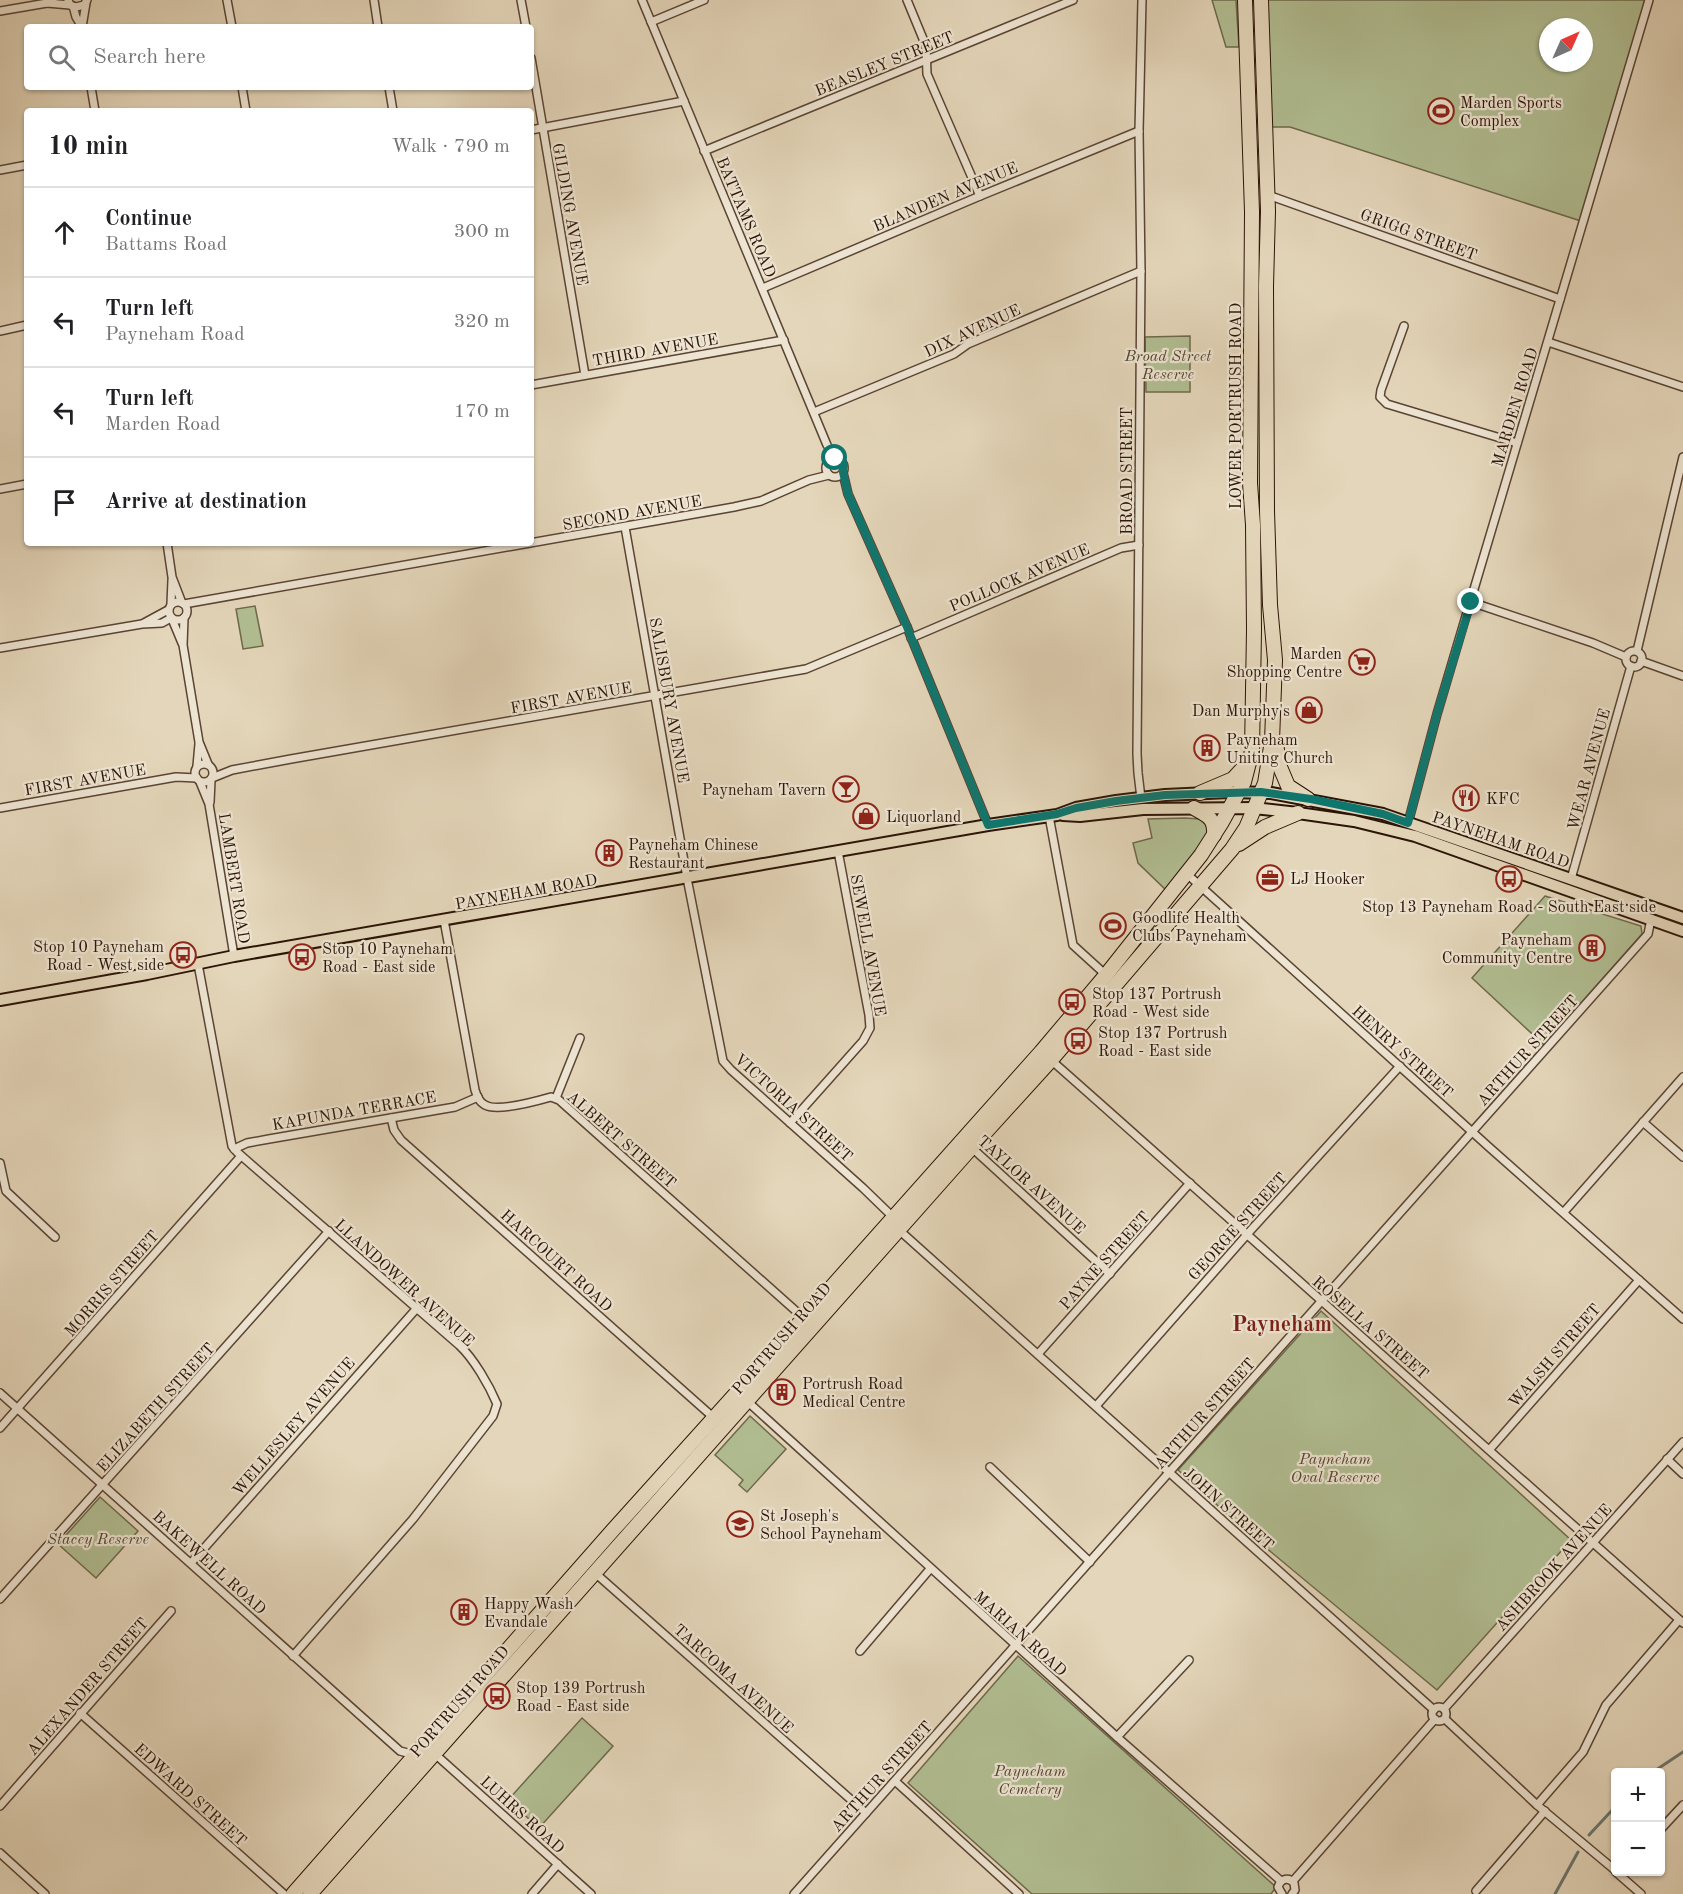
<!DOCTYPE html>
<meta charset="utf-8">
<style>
:root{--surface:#fff;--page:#f6f6f6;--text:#202124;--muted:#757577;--line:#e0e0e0}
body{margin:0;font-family:"Old Standard TT",serif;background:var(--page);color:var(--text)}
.controls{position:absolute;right:18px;bottom:18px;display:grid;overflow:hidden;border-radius:6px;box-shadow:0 2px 4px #0004}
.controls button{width:54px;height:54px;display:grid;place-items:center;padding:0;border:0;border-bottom:2px solid var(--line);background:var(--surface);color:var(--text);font:30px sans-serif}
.compass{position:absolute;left:1539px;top:18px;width:54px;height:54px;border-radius:50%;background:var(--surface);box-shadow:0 2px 4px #0004;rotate:45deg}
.stop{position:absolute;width:18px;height:18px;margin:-14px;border:4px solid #0f766e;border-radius:50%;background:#fff}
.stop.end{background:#0f766e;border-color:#fff;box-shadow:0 2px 6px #0008}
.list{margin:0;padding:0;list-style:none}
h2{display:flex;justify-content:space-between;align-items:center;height:78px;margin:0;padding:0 24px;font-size:26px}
h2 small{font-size:20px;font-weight:400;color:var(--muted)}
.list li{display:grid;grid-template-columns:39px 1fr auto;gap:18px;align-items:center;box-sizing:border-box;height:90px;padding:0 24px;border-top:2px solid var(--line)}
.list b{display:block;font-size:22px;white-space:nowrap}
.list p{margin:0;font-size:20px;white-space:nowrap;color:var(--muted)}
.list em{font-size:20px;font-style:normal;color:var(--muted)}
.icon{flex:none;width:33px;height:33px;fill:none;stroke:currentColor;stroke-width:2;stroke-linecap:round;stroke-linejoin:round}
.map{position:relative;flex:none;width:1683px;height:1894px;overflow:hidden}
.search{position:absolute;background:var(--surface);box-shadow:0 2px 4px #0004;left:24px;top:24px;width:510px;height:66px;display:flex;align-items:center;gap:15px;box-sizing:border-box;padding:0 21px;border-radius:6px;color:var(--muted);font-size:22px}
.panel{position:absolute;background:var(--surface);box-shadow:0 2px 4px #0004;left:24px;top:108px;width:510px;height:438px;border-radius:6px}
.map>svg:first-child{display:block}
.green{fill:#b1be92;stroke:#6e694c;stroke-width:1.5;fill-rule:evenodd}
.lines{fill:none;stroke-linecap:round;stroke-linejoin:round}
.stream{stroke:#6c7670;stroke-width:3}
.street-casing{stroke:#5a4433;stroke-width:10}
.primary-casing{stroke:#2c1406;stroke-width:14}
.highway-casing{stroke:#2c1406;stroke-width:16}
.street{stroke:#ede4d2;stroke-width:7}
.primary{stroke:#e4d6ba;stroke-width:10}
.highway{stroke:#e4d6ba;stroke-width:14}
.route{stroke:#0f766e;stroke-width:8}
.labels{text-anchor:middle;stroke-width:4.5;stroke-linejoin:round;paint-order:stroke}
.street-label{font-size:16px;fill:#2c1406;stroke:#ede4d2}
.poi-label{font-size:16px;fill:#2c1406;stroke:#ede4d2;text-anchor:start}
.park-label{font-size:16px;font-style:italic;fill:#544730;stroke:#ede4d2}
.district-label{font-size:22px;font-weight:bold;fill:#7a1f14;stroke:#ede4d2}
</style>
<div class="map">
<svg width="1683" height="1894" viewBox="0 0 1683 1894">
<rect width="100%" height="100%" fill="#e4d6ba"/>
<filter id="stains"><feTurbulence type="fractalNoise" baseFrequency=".00333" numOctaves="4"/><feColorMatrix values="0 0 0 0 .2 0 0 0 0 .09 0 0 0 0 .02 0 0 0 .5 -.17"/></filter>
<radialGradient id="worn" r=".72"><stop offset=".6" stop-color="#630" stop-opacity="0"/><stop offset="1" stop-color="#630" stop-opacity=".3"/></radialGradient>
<!-- green -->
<g class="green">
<path d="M1212,0H1236L1239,47H1226Z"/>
<path d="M1261,0H1649L1584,222L1290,127H1266ZM1548,27H1584V63H1548Z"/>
<path d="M1190,336V392H1146L1145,337Z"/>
<path d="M255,606L263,646L243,649L236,609Z"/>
<path d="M1185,818L1200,819L1205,822L1209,833L1166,890L1138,863L1133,843L1152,838L1148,819Z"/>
<path d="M1545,896L1641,926L1642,934L1544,1045L1472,978Z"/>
<path d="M1321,1311L1571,1540L1437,1690L1253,1537L1178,1470Z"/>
<path d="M750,1416L786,1449L747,1492L739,1485L743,1480L715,1455Z"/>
<path d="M100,1497L138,1531L96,1578L58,1544Z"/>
<path d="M1018,1656L1276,1887L1271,1894H1032L908,1783Z"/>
<path d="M582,1718L613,1746L539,1828L508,1800Z"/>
</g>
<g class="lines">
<!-- stream -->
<g class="stream">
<path d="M1653,1772L1683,1752"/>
<path d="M1589,1835L1616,1806"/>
<path d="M1555,1894L1578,1852"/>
</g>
<!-- street casing -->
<g class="street-casing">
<g id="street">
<path d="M68,0L70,5L76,7L84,5L87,0"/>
<path d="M227,0L232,27"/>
<path d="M374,0L378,27"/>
<path d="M521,0L526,27"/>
<path d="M642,0L827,445L835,458"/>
<path d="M907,0L926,46L927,74L980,196"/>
<path d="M47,3L70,5"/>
<path d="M73,6L76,17L82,27"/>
<path d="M0,11L47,3L53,0"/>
<path d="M651,22L704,0"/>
<path d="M82,27L86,3"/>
<path d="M531,58L585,375"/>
<path d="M91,87L95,111"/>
<path d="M242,87L246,111"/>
<path d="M389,87L393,111"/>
<path d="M531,130L684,101"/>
<path d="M704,151L1073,0"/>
<path d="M0,170L27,165"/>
<path d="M1268,195L1560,299"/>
<path d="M763,288L980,196L1139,131"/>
<path d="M1404,326L1381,390L1380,397L1387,404L1517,443"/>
<path d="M0,331L27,325"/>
<path d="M1548,342L1683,387"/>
<path d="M531,385L784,340"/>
<path d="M814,412L954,354L968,344L1141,271"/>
<circle cx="835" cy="468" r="9"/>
<path d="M843,473L848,494L907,627L988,825"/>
<path d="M0,489L27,484"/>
<path d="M625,527L687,878L723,1061L731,1070L863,1188L895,1219"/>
<path d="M167,543L172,577L182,603"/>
<circle cx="178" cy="611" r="9"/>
<path d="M1471,602L1593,643L1626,657"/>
<path d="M171,604L172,580"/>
<path d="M184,604L734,507L761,501L809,480L829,475"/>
<path d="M184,618L183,645L199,742L208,764"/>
<path d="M172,619L182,643"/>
<path d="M144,623L168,610"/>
<path d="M911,638L1121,548L1139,545"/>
<path d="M0,648L142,624L162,623L171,618"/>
<path d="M1637,651L1683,457"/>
<circle cx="1634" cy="659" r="8"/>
<path d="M1641,661L1683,676"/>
<circle cx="204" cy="773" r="9"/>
<path d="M197,766L199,744"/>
<path d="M212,778L232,770L291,759L806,669L907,627"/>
<path d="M200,782L209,804L234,956"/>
<path d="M1141,798L1138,773L1137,754L1141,271L1139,131L1142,0"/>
<path d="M210,802L211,780"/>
<path d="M0,808L176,777L197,778"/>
<path d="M1049,816L1073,945L1106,975"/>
<path d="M1408,823L1437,714L1477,579L1649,0"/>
<path d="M1187,874L1490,1148L1683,1319"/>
<path d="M1571,879L1631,666"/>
<path d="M444,920L475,1090C477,1096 479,1102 485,1105C497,1112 537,1101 551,1097L559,1100L806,1320"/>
<path d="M198,964L232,1146L237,1152L459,1345C474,1359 489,1385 497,1404L493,1416L413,1519L293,1656"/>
<path d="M1051,1060C1262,1247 1472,1435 1683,1623"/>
<path d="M556,1098L580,1038"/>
<path d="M391,1118L394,1130L401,1140L714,1418"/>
<path d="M1643,1122L1683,1157"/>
<path d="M790,1123L863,1041L870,1028L869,1015L838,851"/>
<path d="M971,1147L1110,1274"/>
<path d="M234,1149L247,1143L269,1139L455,1107L478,1097"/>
<path d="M0,1163L6,1191L55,1237"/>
<path d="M1564,1212L1683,1077"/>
<path d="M899,1230L1434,1710"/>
<path d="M1038,1354L1190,1183"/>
<path d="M0,1393L400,1751L415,1755"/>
<path d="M747,1401L1117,1737L1281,1881"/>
<path d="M1096,1406L1251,1230L1400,1066"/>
<path d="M0,1428L241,1156"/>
<path d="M1490,1449L1639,1280"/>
<path d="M1667,1459L1683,1474"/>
<path d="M990,1467L1090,1562"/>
<path d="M191,1563L417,1308"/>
<path d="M594,1572L866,1813"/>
<path d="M0,1599L329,1231"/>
<path d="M860,1651L930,1569"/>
<circle cx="1439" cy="1714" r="7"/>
<path d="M1444,1709L1683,1442"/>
<path d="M80,1713L284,1894"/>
<path d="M1445,1719L1537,1805L1616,1871"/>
<path d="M1117,1737L1189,1660"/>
<path d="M435,1754L591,1894"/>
<path d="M895,1781L1019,1894"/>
<path d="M1537,1805L1583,1752L1606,1705L1679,1620"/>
<path d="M0,1806L171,1611"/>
<path d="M1660,1830L1683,1805"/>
<path d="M0,1853L45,1894"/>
<path d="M1616,1872L1641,1894"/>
<path d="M1293,1881L1435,1719"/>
<path d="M1476,1891L1545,1811"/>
<path d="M532,1894L558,1864"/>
<path d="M794,1894L1648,934L1651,919"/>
<path d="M1282,1894L1278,1887C1281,1878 1289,1877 1294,1883L1295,1890L1292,1894"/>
</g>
</g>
<!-- primary casing -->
<g class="primary-casing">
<g id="primary">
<path d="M1063,815L1080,816L1143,809L1254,808L1298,813L1354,821L1415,836L1683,931"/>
<path d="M0,1000L147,974L234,956L988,825L1057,815L1076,808L1116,801L1165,795L1229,792L1271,793L1383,814L1683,918"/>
</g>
</g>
<!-- highway casing -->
<g class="highway-casing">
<g id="highway">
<path d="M1276,744L1280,767L1288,786L1308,799"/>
<path d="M1200,793L1233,779L1245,766"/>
<path d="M1194,808C1208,816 1215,818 1214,835"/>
<path d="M1239,844L1265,827L1298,813"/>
<path d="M293,1894L613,1530L804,1318L1041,1052L1106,975L1201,855L1222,822L1244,782L1252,751L1254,630L1253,525L1250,483L1252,212L1245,0"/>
<path d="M310,1894L972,1147L1051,1060L1232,849L1246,828L1265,783L1272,741L1275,660L1270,605L1267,511L1266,286L1268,211L1261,0"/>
</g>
</g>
<!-- street -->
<use href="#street" class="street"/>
<!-- primary -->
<use href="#primary" class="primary"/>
<!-- highway -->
<use href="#highway" class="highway"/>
</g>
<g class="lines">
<!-- route -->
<path class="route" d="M835,458L838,459L844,465L843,472L848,494L907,627L988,825L1057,814L1076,808L1116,801L1165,795L1261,792L1311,799L1383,814L1408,823L1437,714L1471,602"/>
</g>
<!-- icons -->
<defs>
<g id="stadium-ring" transform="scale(1.35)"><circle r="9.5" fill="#ede4d2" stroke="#8f2418" stroke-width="1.5"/><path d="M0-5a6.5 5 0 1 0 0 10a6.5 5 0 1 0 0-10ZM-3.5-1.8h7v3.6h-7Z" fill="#8f2418"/></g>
<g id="supermarket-ring" transform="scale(1.35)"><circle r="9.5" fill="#ede4d2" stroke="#8f2418" stroke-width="1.5"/><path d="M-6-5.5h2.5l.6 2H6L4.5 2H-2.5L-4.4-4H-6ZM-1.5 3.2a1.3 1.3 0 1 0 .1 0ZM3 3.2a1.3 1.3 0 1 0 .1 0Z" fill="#8f2418"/></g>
<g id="shop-ring" transform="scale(1.35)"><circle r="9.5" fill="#ede4d2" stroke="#8f2418" stroke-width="1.5"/><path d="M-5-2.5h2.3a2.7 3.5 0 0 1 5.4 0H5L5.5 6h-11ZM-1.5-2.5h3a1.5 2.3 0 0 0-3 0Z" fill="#8f2418"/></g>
<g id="building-ring" transform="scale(1.35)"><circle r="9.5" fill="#ede4d2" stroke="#8f2418" stroke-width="1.5"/><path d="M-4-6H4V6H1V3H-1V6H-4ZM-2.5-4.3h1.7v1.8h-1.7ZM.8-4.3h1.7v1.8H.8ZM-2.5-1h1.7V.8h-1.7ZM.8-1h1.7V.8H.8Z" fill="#8f2418"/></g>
<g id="bar-ring" transform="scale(1.35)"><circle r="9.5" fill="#ede4d2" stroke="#8f2418" stroke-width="1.5"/><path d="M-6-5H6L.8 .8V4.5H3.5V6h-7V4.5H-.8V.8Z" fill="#8f2418"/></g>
<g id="restaurant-ring" transform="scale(1.35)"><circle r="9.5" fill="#ede4d2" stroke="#8f2418" stroke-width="1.5"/><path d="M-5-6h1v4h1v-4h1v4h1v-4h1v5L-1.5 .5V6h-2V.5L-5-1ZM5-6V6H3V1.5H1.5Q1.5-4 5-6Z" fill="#8f2418"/></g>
<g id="office-ring" transform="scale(1.35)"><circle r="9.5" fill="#ede4d2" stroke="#8f2418" stroke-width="1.5"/><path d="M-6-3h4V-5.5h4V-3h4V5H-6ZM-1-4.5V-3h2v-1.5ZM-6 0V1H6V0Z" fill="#8f2418"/></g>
<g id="bus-ring" transform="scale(1.35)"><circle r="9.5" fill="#ede4d2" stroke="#8f2418" stroke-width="1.5"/><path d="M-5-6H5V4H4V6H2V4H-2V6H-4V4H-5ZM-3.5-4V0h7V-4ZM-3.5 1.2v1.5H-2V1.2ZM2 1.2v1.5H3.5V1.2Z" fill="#8f2418"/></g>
<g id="school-ring" transform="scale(1.35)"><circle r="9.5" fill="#ede4d2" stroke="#8f2418" stroke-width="1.5"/><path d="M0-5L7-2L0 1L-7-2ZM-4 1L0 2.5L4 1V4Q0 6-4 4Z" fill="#8f2418"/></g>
</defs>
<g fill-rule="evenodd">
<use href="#stadium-ring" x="1441" y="111"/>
<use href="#supermarket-ring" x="1362" y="662"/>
<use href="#shop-ring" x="1309" y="710"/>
<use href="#building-ring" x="1207" y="748"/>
<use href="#bar-ring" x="846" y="789"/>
<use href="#restaurant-ring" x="1466" y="798"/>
<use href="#shop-ring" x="866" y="816"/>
<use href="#building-ring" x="609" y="853"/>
<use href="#office-ring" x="1270" y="878"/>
<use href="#bus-ring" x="1509" y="879"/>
<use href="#stadium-ring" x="1113" y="926"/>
<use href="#building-ring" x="1592" y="948"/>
<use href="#bus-ring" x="183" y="955"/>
<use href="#bus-ring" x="302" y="957"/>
<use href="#bus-ring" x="1072" y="1002"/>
<use href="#bus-ring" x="1078" y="1041"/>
<use href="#building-ring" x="782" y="1392"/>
<use href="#school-ring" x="740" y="1524"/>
<use href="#building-ring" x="464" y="1612"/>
<use href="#bus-ring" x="497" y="1696"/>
</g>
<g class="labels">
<!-- street labels -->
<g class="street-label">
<text transform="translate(884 63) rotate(-22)" y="6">BEASLEY STREET</text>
<text transform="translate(945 196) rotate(-23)" y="6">BLANDEN AVENUE</text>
<text transform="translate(571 214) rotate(80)" y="6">GILDING AVENUE</text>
<text transform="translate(747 217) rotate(67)" y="6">BATTAMS ROAD</text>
<text transform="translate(1419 234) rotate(20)" y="6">GRIGG STREET</text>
<text transform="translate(972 330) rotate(-25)" y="6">DIX AVENUE</text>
<text transform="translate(655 349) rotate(-10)" y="6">THIRD AVENUE</text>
<text transform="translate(1235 406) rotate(-90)" y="6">LOWER PORTRUSH ROAD</text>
<text transform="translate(1514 407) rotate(-73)" y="6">MARDEN ROAD</text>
<text transform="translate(1126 471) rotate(-90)" y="6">BROAD STREET</text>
<text transform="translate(632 512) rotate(-10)" y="6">SECOND AVENUE</text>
<text transform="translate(1019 577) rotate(-23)" y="6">POLLOCK AVENUE</text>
<text transform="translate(571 697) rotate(-10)" y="6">FIRST AVENUE</text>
<text transform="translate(670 700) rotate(80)" y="6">SALISBURY AVENUE</text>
<text transform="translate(1588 769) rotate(-75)" y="6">WEAR AVENUE</text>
<text transform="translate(85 779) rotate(-10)" y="6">FIRST AVENUE</text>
<text transform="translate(1501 839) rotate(19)" y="6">PAYNEHAM ROAD</text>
<text transform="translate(235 878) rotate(81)" y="6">LAMBERT ROAD</text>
<text transform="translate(526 891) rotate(-10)" y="6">PAYNEHAM ROAD</text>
<text transform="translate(869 945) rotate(80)" y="6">SEWELL AVENUE</text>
<text transform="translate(1527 1050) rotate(-48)" y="6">ARTHUR STREET</text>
<text transform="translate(1403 1051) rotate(42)" y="6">HENRY STREET</text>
<text transform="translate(794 1107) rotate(42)" y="6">VICTORIA STREET</text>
<text transform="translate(354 1110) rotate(-10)" y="6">KAPUNDA TERRACE</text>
<text transform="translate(622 1139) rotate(41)" y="6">ALBERT STREET</text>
<text transform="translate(1032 1184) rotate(42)" y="6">TAYLOR AVENUE</text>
<text transform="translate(1237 1226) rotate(-48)" y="6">GEORGE STREET</text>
<text transform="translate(557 1260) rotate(42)" y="6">HARCOURT ROAD</text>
<text transform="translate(1104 1260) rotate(-48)" y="6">PAYNE STREET</text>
<text transform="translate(405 1282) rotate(42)" y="6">LLANDOWER AVENUE</text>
<text transform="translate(111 1283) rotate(-49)" y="6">MORRIS STREET</text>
<text transform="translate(1371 1327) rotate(41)" y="6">ROSELLA STREET</text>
<text transform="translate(781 1338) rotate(-49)" y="6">PORTRUSH ROAD</text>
<text transform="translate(1554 1355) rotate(-49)" y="6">WALSH STREET</text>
<text transform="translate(155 1407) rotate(-48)" y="6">ELIZABETH STREET</text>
<text transform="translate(1204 1413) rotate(-48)" y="6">ARTHUR STREET</text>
<text transform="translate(293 1426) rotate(-49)" y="6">WELLESLEY AVENUE</text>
<text transform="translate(1229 1508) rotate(42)" y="6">JOHN STREET</text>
<text transform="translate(210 1562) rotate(42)" y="6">BAKEWELL ROAD</text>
<text transform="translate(1553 1567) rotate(-48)" y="6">ASHBROOK AVENUE</text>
<text transform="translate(1021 1633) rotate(42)" y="6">MARIAN ROAD</text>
<text transform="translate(734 1678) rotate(42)" y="6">TARCOMA AVENUE</text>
<text transform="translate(87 1686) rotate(-49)" y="6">ALEXANDER STREET</text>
<text transform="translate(459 1701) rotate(-49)" y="6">PORTRUSH ROAD</text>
<text transform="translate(881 1776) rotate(-48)" y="6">ARTHUR STREET</text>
<text transform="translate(191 1794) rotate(42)" y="6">EDWARD STREET</text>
<text transform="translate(523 1814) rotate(42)" y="6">LUHRS ROAD</text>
</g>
<!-- poi labels -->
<g class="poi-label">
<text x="1460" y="108">Marden Sports<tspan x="1460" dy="18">Complex</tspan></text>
<text x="1342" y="659" text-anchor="end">Marden<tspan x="1342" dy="18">Shopping Centre</tspan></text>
<text x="1290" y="716" text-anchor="end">Dan Murphy's</text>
<text x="1226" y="745">Payneham<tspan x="1226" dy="18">Uniting Church</tspan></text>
<text x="826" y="795" text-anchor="end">Payneham Tavern</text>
<text x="1486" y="804">KFC</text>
<text x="886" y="822">Liquorland</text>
<text x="628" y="850">Payneham Chinese<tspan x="628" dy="18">Restaurant</tspan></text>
<text x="1290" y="884">LJ Hooker</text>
<text x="1509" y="912" text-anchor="middle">Stop 13 Payneham Road - South East side</text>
<text x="1132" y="923">Goodlife Health<tspan x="1132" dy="18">Clubs Payneham</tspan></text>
<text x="1572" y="945" text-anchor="end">Payneham<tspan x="1572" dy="18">Community Centre</tspan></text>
<text x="164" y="952" text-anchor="end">Stop 10 Payneham<tspan x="164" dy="18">Road - West side</tspan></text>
<text x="322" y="954">Stop 10 Payneham<tspan x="322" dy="18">Road - East side</tspan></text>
<text x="1092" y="999">Stop 137 Portrush<tspan x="1092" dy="18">Road - West side</tspan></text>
<text x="1098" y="1038">Stop 137 Portrush<tspan x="1098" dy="18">Road - East side</tspan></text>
<text x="802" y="1389">Portrush Road<tspan x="802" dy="18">Medical Centre</tspan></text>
<text x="760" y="1521">St Joseph's<tspan x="760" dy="18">School Payneham</tspan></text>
<text x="484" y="1609">Happy Wash<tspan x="484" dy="18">Evandale</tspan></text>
<text x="516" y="1693">Stop 139 Portrush<tspan x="516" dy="18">Road - East side</tspan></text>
</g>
<!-- park labels -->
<g class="park-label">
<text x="1168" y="361">Broad Street<tspan x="1168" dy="18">Reserve</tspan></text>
<text x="1335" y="1464">Payneham<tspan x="1335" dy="18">Oval Reserve</tspan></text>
<text x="98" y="1544">Stacey Reserve</text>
<text x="1030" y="1776">Payneham<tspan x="1030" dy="18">Cemetery</tspan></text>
</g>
<!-- district labels -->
<g class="district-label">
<text x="1282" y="1331">Payneham</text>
</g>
</g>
<rect width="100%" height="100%" filter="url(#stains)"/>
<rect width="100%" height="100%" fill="url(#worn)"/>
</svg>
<div class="controls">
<button>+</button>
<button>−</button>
</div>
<svg class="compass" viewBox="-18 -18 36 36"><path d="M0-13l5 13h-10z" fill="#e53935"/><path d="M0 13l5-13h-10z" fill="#757577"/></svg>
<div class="stop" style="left:835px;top:458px"></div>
<div class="stop end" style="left:1471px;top:602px"></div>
<div class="search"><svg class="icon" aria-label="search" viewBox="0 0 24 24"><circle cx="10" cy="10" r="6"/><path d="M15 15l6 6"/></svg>Search here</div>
<section class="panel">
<h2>10 min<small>Walk · 790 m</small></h2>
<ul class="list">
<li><svg class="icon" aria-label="ahead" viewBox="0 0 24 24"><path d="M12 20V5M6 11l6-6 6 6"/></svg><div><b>Continue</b><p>Battams Road</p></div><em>300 m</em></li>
<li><svg class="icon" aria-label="left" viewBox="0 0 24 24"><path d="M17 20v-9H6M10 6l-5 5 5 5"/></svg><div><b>Turn left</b><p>Payneham Road</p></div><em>320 m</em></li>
<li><svg class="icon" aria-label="left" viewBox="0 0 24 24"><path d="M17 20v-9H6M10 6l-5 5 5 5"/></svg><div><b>Turn left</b><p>Marden Road</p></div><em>170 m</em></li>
<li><svg class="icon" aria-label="arrive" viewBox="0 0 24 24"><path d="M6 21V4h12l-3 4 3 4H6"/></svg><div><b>Arrive at destination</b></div></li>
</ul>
</section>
</div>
